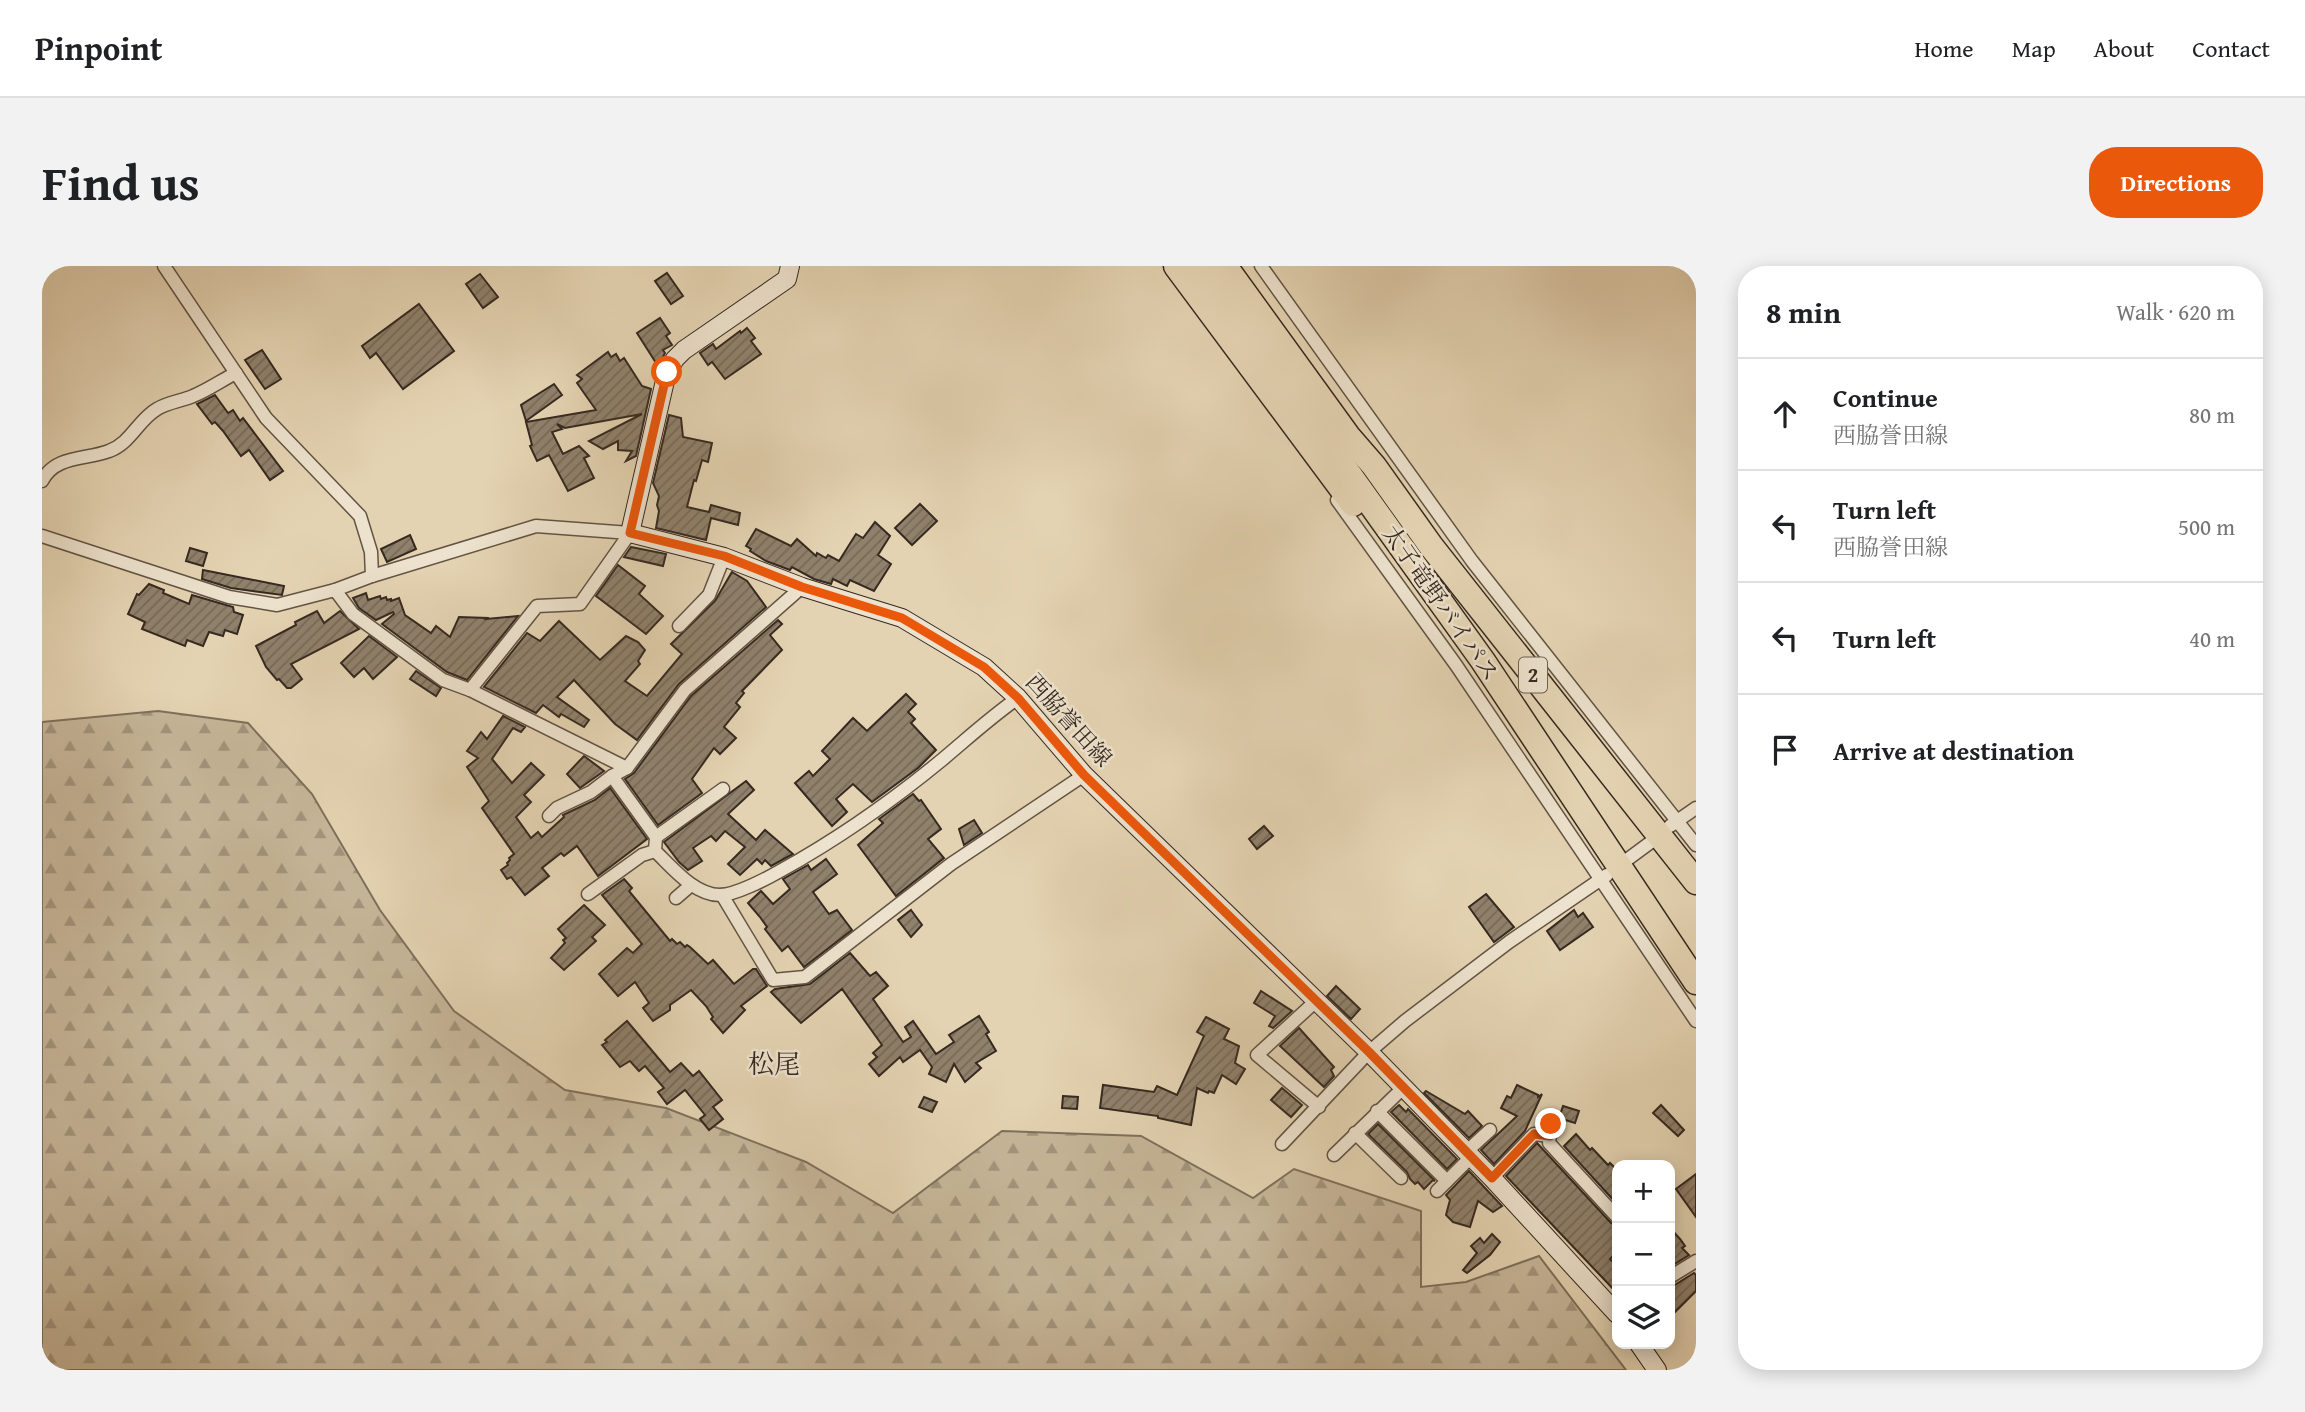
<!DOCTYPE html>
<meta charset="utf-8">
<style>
:root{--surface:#fff;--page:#f2f2f2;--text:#202124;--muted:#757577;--line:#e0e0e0;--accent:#ea580c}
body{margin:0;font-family:"Gentium Book Plus","Noto Serif JP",serif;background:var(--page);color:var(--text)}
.controls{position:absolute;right:21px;bottom:21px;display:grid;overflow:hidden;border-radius:14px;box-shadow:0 4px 18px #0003}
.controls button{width:63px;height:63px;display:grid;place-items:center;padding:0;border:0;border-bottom:2px solid var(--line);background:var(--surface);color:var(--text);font:35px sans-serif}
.stop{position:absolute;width:21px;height:21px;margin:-16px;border:5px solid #ea580c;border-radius:50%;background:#fff}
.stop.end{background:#ea580c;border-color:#fff;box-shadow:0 2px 7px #0008}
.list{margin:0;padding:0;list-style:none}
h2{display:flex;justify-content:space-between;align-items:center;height:91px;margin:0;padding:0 28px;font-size:30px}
h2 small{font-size:23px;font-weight:400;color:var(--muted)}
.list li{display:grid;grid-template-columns:46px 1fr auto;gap:21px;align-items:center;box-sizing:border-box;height:112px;padding:0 28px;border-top:2px solid var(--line)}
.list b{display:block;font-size:26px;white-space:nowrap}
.list p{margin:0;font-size:23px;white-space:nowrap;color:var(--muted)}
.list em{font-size:23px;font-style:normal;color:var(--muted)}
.icon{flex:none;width:38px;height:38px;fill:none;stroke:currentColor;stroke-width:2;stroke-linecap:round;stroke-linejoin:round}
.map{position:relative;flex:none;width:1654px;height:1104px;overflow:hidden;border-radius:28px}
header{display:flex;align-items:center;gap:42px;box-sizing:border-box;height:98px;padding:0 35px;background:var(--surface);border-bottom:2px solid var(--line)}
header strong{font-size:33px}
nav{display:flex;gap:38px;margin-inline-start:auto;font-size:24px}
.intro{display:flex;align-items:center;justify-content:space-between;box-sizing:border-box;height:168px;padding:0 42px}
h1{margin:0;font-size:49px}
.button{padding:18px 32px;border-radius:28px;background:var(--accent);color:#fff;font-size:24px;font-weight:700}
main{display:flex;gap:42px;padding:0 42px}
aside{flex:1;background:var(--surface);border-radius:28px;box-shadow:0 4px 18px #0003}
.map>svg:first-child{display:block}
.forest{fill:url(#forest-firs);stroke:#7e705c;stroke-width:2}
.building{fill:url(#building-hatch);stroke:#362920;stroke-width:2}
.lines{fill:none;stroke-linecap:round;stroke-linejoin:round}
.street-casing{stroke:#625444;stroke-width:15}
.secondary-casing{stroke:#362920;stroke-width:20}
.highway-casing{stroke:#362920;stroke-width:27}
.street{stroke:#ede2cd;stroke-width:12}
.secondary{stroke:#ede2cd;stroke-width:18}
.highway{stroke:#e4d3b2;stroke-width:24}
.route{stroke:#ea580c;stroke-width:9}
.labels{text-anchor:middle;stroke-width:5;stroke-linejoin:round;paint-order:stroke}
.shield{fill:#ede2cd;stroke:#6d6054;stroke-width:2}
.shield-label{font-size:21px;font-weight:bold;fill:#362920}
.street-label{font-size:23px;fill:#362920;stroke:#ede2cd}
.quarter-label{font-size:26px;fill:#362920;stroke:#ede2cd}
</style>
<header>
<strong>Pinpoint</strong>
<nav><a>Home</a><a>Map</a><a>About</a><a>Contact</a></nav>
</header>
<div class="intro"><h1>Find us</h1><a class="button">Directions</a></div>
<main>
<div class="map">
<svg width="1654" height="1104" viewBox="0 0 1654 1104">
<defs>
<pattern id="forest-firs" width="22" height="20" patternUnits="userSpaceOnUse" patternTransform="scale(1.75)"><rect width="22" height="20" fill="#c6b699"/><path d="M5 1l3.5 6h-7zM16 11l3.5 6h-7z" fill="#a2947c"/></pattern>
<pattern id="building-hatch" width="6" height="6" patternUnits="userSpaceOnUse" patternTransform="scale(1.75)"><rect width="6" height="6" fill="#90816c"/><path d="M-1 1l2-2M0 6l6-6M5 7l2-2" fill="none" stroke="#766a58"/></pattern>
</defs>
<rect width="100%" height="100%" fill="#e4d3b2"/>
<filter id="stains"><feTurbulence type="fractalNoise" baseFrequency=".00286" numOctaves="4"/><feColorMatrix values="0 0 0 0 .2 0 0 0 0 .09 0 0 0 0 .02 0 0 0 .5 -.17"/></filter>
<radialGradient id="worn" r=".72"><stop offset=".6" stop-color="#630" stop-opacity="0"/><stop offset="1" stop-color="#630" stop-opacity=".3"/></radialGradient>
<!-- forest -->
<path class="forest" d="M116,445L206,457L270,528L338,644L412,745L523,824L624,842L764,896L851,947L960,865L1099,870L1211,932L1252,903L1379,945V1021L1424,1016L1497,990L1584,1104H0V456Z"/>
<!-- building -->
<g class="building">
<path d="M625,7L641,30L629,38L613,15Z"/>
<path d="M438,8L456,31L441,42L424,18Z"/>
<path d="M377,38L412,85L361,123L334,87L328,92L320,80Z"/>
<path d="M618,52L628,67L624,70L630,79L621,84L623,87L616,100L595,67Z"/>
<path d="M705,62L713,72L709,75L719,88L683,113L670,96L666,99L658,87L671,78L674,83L698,65L699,67Z"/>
<path d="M220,84L239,113L223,123L203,94Z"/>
<path d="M566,86L569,91L574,88L578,95L582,92L600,120L609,123L594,190L584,195L590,185L576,184V175L561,183L547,175L600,148L523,162L515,158L520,163L510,166L521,188L537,180L547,190L542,192L552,212L526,225L507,189L495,195L488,180L490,179L484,156L554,144L535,117L540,113L535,109Z"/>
<path d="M512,118L520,129L484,155L479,139Z"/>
<path d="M173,129L186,147L191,144L198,155L201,152L241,205L228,214L207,184L199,190L181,165L173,156L170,158L155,138Z"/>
<path d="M627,149L639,152L641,171L670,177L666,196L660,194L654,215L652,214L645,241L667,246L669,239L698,247L696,259L669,252L664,274L614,262L617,245L615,239L617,230L611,217Z"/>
<path d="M878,238L895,255L870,279L853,262Z"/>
<path d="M833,256L848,270L836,289L849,298L832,325L808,314L805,320L791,313L789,318L772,313L750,301L748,304L724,295L708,285L709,283L704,280L714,263L749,280L755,273L774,290L775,287L784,292L786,289L797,295L814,268L821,272Z"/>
<path d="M368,269L374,283L345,296L339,283Z"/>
<path d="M589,281L624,288L621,300L582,291Z"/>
<path d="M148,282L165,287L161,300L144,295Z"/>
<path d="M576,299L603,320L597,328L621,350L604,368L554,330Z"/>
<path d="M161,304L242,320L240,329L189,322L160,313Z"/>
<path d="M690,306L705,315L724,341L637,418L595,474L573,458L532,414L515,431L547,454L542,461L519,448L517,451L501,439L494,447L442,421L485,367L498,375L517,355L558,394L584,370L596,376L603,384L596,395L598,398L583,415L605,430L640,388L629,378L673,335Z"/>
<path d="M107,318L122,324L121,327L147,338L150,329L191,341L192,346L201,349L195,368L183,364L181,370L167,366L161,380L145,374L143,380L100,363L103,356L86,348L95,328L97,329Z"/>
<path d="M324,327L326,334L338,330L339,333L344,331L345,334L349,333V335L357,332L363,349L389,367L394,360L408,371L417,351L445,352L444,353L476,350L425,414L405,406L340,358L352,348L351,346L334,354L317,342L311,332Z"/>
<path d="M275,345L282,357L298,345L317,363L249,398L260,413L249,422H245L237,413L235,414L224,401L214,380L254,359L253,356Z"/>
<path d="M736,354L740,358L728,369L740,384L700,425L702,427L694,437L698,441L682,461L694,472L678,488L672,482L650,513L660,527L616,559L583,513L592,507L649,430Z"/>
<path d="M327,370L355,391L331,413L322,402L312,411L299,397Z"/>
<path d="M374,405L399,422L394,430L368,413Z"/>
<path d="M864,428L874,438L866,446L873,453L869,457L894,484L876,502L830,536L811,518L794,533L805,546L790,560L753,517L767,505L771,510L788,493L780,485L811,452L825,465Z"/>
<path d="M461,450L483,461L479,466L471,462L450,493L470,517L489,497L502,509L482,529L489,536L474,551L489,572L496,566L500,571L522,551L521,549L553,534L568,522L605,573L556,610L535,580L522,590L519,587L500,602L507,610L483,629L469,611L465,613L459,604L466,599L465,597L468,594L467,592L472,588L440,542L447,535L425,501L436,492L425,485L439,466L445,473Z"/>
<path d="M542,490L562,505L538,522L525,508Z"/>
<path d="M704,515L712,524L686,548L714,574L723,564L751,588L729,600L723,594L720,598L715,593L698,609L686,598L703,581L683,565L674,575L669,570L651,582L660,595L646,604L637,596L622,576Z"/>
<path d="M871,528L877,535L879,534L899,563L886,573L902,592L854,630L816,579L841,557L837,553Z"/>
<path d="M932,554L940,567L922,579L917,563Z"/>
<path d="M1222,560L1231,570L1215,583L1207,573Z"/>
<path d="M784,593L795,608L771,626L787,648L795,644L810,664L762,701L746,680L740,685L723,663L725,661L718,651L706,637L719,625L731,638L748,623L741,613L766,599L769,604Z"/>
<path d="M582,613L590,622L587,625L628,675L630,673L635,678L638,676L643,681L645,679L648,681L666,698L671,694L692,718L711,703H714L725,720L699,740L703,744L681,767L669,753L671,751L664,740L649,724L628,739V744L611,755L601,742L607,737L593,716L576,730L557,708L585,682L591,687L600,678L560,629Z"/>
<path d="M1444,628L1472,661L1452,676L1427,641Z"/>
<path d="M542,639L563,659L550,671L554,675L522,704L509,692L523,677L521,674L524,672L516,663Z"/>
<path d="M869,644L880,659L869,671L856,654Z"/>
<path d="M1532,644L1536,651L1541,647L1551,661L1518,684L1505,665Z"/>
<path d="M808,687L828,710L834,706L846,720L831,733L861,776L869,771L863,761L871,755L894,788L912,776L907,769L937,750L947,766L944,768L954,785L934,797L939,802L923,816L912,798L904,816L887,808L890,801L878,784L861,796L858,791L837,810L827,798L835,791L831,787L840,779L800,723L759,757L729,726L733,723L768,718Z"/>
<path d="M1294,720L1318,743L1309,753L1285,730Z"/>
<path d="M1219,725L1250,745L1231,762L1227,760L1233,750L1212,737Z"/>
<path d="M1164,751L1187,763L1182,773L1197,780L1193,797L1203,803L1194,818L1180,809L1172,827L1167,825L1166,827L1155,822L1149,859L1116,852V850L1058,842L1061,819L1112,826L1115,820L1135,829L1162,770L1155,766Z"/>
<path d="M585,755L628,806L639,797L651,810L657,805L680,834L671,841L681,853L667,864L658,853L663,849L643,824L625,838L616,826L622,822L603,800L597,805L588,795L578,801L560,779L565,776L563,774Z"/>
<path d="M1257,762L1292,801L1289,804L1292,810L1282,821L1238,780Z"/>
<path d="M1475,819L1496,829V831L1500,828L1483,865L1452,898L1439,884L1475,850L1459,842L1465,830L1469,832Z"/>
<path d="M1240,822L1260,839L1249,851L1229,834Z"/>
<path d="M1384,825L1423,848L1426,845L1440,860L1427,872L1382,827Z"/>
<path d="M1021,830L1036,831L1035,843L1020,842Z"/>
<path d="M882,831L895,836L890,846L877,841Z"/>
<path d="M1357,839L1364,846L1366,843L1415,893L1405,903L1349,846Z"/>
<path d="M1619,839L1642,864L1636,870L1611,847Z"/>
<path d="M1521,840L1537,845L1533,857L1517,852Z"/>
<path d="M1336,858L1393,915L1391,914L1382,923L1376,916L1373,918L1368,913L1365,906L1326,868Z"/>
<path d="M1534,868L1548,884L1550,882L1566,899L1568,897L1575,904V911L1571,915L1575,919V938L1522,880Z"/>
<path d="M1495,877L1569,957L1575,960V986L1568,993L1575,1000V1027L1464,910Z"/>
<path d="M1427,905L1460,940L1451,946L1436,935L1428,961L1411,956L1404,949L1408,934L1404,929Z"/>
<path d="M1654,908V951L1634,923Z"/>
<path d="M1628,962L1638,973L1643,980L1640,982L1647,989L1631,999L1628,995Z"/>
<path d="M1450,968L1458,976L1448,989L1425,1007L1421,1004L1435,987L1429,980L1438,972L1442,977Z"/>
<path d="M1652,1007L1654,1009V1025L1628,1051V1022Z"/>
</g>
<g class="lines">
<!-- street casing -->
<g class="street-casing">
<g id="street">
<path d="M122,0L224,152L318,250L329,286L330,310"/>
<path d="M1219,0L1430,295L1654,579"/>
<path d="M0,215C13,189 44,194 67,185C89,177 96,154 115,143C126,136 140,135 151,130C166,124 180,114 194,107"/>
<path d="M1295,234L1414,399L1654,755"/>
<path d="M0,270L187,331L235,339L293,324L330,310L494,260L588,267L538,338L495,340L428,424"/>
<path d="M760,321L643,424L585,502L570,510L614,571L613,585C630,601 652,629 678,629C693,629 724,613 738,605C796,573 850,535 901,493C926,472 949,451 976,432"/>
<path d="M293,324L311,348L401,414L428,424L585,502"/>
<path d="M637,360L667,329L682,291"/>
<path d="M507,550L515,542L549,526L570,510"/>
<path d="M1628,560L1654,542"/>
<path d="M614,571L681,523"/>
<path d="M1586,593L1609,576"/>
<path d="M546,628L600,589L613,585"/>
<path d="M680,629L731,714L763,711L909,598L1042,509"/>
<path d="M634,632L649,619"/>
<path d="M1274,735L1215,789L1277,841"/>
<path d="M1335,845L1405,915"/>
<path d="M1509,858L1507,877L1575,951"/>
<path d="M1313,867L1359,912"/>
<path d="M1240,878L1327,786L1363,755L1467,676L1565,609"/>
<path d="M1424,886L1448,864"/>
<path d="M1292,889L1361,822"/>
<path d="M1450,912L1492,868L1508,870"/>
<path d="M1395,925L1429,891"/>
<path d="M1628,1011L1654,995"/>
</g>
</g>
<!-- secondary casing -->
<g class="secondary-casing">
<g id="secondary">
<path d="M748,0L745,13L642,84L633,93L625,106L588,267L682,291L760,321L860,352L942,401L976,432L1042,509L1327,786L1450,912L1575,1048"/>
<path d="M1597,1078L1615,1104"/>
</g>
</g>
<!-- highway casing -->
<g class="highway-casing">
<g id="highway">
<path d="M1134,0L1311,238"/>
<path d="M1158,0L1441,395L1654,716"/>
<path d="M1183,0L1306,170L1332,200L1389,280L1654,616"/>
</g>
</g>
<!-- street -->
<use href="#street" class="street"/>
<!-- secondary -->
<use href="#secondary" class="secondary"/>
<!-- highway -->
<use href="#highway" class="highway"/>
</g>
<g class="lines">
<!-- route -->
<path class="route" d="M625,106L588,267L682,290L760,321L860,352L942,401L976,432L1042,509L1327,786L1450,912L1492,868L1508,870L1509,858"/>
</g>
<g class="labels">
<!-- shield labels -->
<rect class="shield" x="1477" y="391.5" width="28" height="35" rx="5"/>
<g class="shield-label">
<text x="1491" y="416">2</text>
</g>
<!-- street labels -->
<g class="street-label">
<text transform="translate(1399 337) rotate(55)" y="8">太子竜野バイパス</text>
<text transform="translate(1027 454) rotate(48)" y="8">西脇誉田線</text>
</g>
<!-- quarter labels -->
<g class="quarter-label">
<text x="732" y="807">松尾</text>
</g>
</g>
<rect width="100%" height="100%" filter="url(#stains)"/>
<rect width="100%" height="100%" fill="url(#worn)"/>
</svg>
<div class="controls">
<button>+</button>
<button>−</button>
<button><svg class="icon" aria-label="layers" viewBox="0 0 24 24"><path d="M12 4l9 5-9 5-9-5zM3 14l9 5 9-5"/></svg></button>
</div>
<div class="stop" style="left:625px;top:106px"></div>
<div class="stop end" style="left:1509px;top:858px"></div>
</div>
<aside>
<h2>8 min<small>Walk · 620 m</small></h2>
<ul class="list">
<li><svg class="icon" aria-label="ahead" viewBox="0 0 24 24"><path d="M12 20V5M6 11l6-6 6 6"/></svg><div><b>Continue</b><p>西脇誉田線</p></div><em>80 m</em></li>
<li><svg class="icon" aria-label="left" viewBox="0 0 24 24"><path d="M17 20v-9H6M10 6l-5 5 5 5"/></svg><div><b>Turn left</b><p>西脇誉田線</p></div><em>500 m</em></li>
<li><svg class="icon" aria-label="left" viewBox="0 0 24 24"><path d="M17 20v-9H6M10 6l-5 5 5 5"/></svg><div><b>Turn left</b></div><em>40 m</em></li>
<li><svg class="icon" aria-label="arrive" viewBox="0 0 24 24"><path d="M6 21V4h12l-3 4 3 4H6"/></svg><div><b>Arrive at destination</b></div></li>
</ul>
</aside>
</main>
